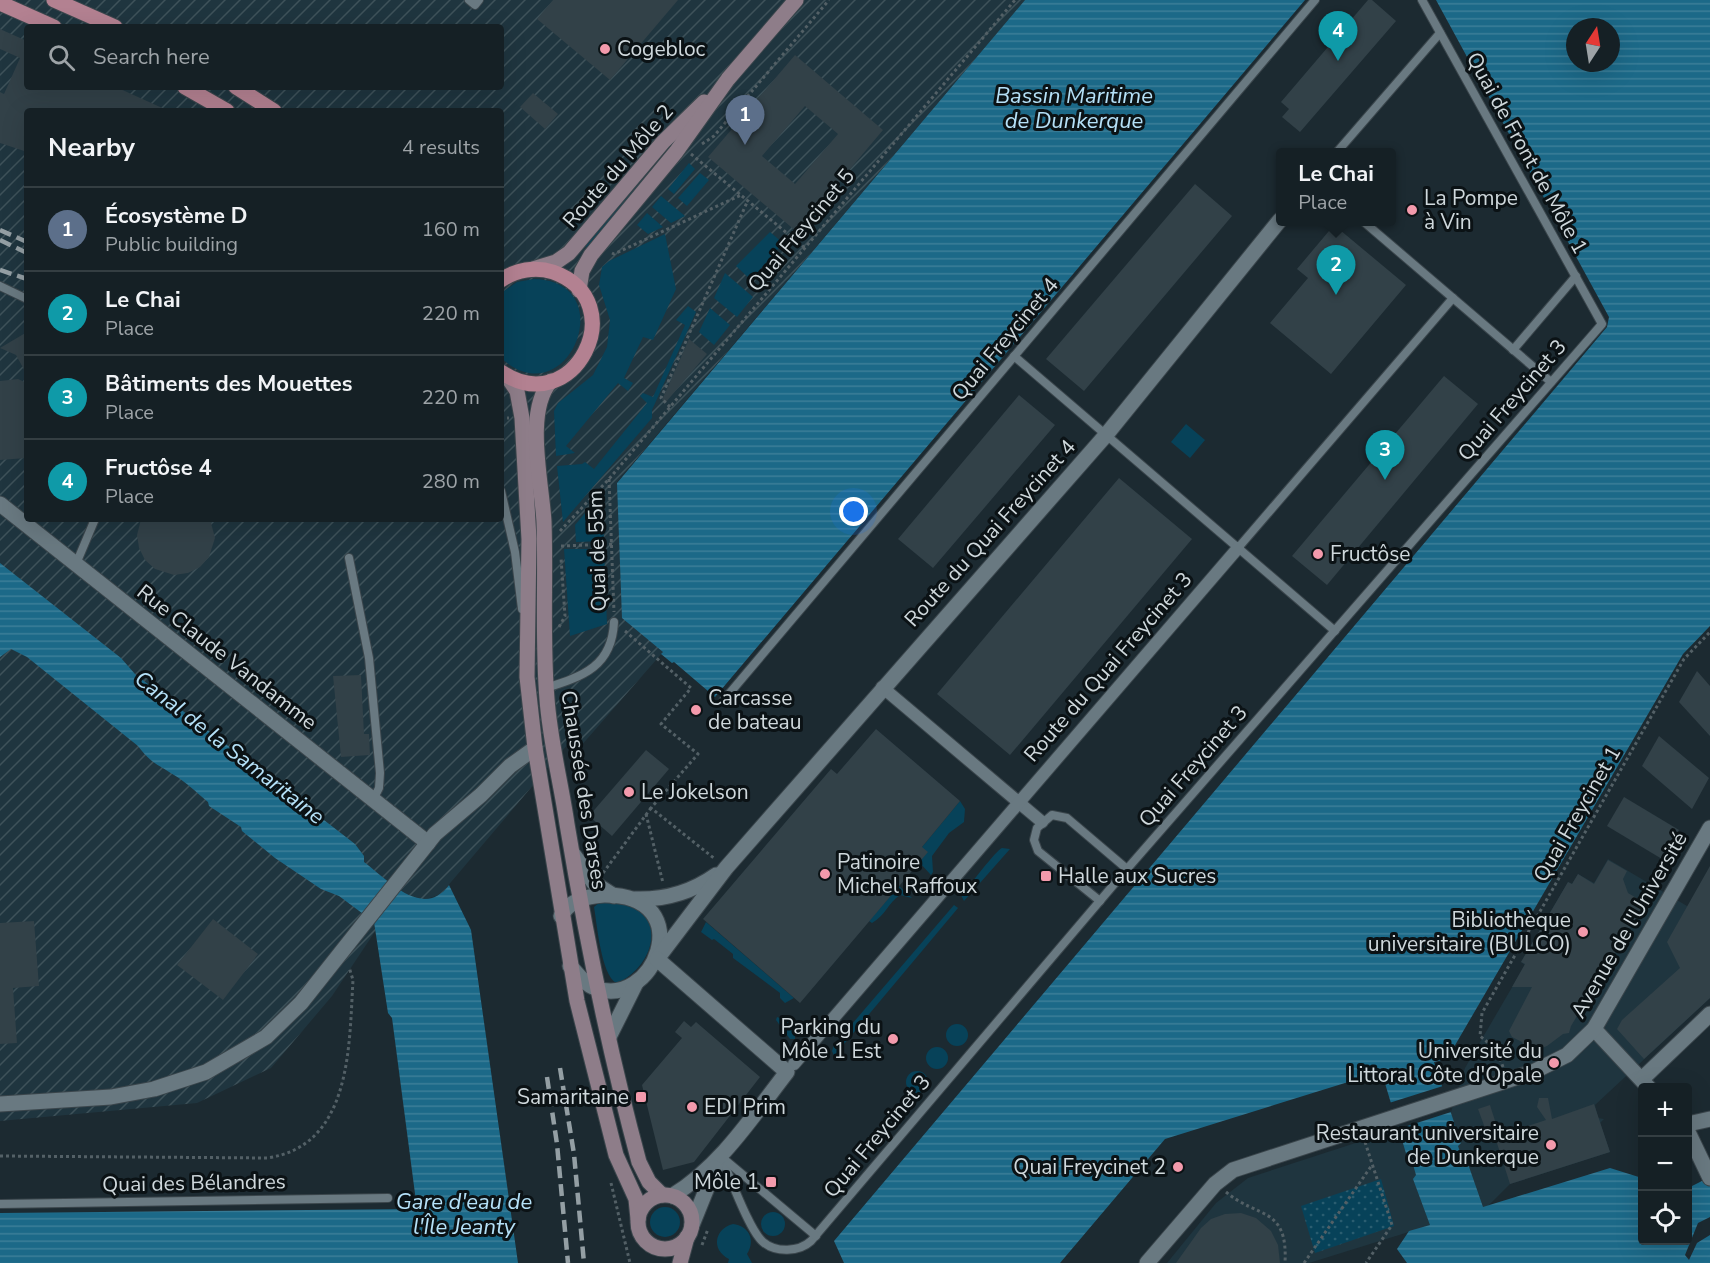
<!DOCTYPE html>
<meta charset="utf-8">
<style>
:root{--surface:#152025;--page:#222d32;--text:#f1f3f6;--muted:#9da3a7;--line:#343e42;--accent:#f39aac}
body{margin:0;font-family:"Nunito Sans",sans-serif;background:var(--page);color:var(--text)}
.controls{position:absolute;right:18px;bottom:18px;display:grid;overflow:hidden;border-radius:6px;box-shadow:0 6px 24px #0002}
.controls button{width:54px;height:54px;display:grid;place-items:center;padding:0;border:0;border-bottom:2px solid var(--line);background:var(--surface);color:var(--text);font:30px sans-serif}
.compass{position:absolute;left:1566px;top:18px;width:54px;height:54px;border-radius:50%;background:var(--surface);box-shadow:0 6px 24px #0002;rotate:12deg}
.you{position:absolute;left:854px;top:512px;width:21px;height:21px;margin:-15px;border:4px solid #fff;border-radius:50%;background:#1a73e8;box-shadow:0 0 0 9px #1a73e833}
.badge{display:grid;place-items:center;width:39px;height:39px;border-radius:50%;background:var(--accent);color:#fff;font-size:20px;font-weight:700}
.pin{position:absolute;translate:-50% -50px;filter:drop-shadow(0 2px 3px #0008)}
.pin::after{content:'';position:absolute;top:32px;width:21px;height:18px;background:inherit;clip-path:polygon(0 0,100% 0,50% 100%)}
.popup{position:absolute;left:1276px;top:148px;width:120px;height:78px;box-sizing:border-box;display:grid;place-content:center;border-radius:6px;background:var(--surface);filter:drop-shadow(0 2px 4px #0005);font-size:20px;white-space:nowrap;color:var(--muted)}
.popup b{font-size:22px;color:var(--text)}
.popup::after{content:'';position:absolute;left:50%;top:100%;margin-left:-12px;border:12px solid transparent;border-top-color:var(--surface)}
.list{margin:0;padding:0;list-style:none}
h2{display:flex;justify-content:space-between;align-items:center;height:78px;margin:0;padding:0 24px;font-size:26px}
h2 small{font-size:20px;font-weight:400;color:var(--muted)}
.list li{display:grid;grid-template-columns:39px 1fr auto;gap:18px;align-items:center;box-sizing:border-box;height:84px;padding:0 24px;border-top:2px solid var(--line)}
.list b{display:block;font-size:22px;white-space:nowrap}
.list p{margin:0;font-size:20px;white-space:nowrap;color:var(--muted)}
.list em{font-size:20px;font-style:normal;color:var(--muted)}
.icon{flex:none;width:33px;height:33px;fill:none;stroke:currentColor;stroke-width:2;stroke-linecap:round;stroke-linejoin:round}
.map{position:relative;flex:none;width:1710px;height:1263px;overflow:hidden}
.search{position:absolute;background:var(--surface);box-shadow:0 6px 24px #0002;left:24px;top:24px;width:480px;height:66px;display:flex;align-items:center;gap:15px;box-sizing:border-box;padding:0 21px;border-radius:6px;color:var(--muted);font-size:22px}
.panel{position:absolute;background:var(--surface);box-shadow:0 6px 24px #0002;left:24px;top:108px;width:480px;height:414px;border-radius:6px}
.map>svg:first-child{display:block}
.built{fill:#1f353f}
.industrial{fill:url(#industrial-furrows);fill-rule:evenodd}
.green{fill:#074259}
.park{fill:url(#park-dots)}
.water{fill:url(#water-rules);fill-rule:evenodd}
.pier{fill:#1c2a31}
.building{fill:#324148;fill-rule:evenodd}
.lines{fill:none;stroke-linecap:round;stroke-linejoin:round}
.service-casing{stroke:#3a454b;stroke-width:10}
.pedestrian-casing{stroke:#3a454b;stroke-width:14}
.minor-casing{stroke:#3a454b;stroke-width:17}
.tertiary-casing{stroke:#3a454b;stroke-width:17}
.secondary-casing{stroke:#3a454b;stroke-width:17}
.primary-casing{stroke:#3a454b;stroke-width:17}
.path{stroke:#536066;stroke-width:3;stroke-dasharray:3 3;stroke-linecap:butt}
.service{stroke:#697981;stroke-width:8}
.pedestrian{stroke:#697981;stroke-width:12}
.minor{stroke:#697981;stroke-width:15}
.tertiary{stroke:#697981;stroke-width:15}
.secondary{stroke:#8e7d89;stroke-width:15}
.primary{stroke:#b38191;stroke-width:15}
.rail{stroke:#949fa4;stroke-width:4.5;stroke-dasharray:12 6;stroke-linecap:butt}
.poi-dot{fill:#f39aac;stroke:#0b1215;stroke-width:2}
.labels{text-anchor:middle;stroke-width:6;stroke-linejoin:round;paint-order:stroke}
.poi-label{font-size:21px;fill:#cfd8dc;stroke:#0b1215;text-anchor:start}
.street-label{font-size:21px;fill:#cfd8dc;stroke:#0b1215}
.water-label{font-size:22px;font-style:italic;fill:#b5e1f8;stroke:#0b1215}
</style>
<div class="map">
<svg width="1710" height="1263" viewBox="0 0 1710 1263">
<defs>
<pattern id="industrial-furrows" width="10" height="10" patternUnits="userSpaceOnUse" patternTransform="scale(1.5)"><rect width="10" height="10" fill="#1f353f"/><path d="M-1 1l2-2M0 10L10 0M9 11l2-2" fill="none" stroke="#3e525a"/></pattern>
<pattern id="park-dots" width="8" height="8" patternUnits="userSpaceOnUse" patternTransform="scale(1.5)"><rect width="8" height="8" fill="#074259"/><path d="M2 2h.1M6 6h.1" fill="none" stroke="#2a5d70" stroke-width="1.8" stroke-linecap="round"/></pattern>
<pattern id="water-rules" width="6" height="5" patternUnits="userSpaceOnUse" patternTransform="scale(1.5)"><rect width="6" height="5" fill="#1c6988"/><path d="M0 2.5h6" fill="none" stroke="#3c7e98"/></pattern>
</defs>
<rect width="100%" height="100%" fill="#1c2a31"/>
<!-- built -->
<path class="built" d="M1608,859L1687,906L1710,998L1595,1105L1598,1118L1604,1119L1600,1123L1610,1152L1510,1184L1486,1208L1309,1263H1167L1216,1203L1248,1178L1451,1112L1465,1068L1525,965L1521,962L1568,882L1572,884L1578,874L1594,883Z"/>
<!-- industrial -->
<path class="industrial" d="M0,0H1025L617,482L663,652L580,747L574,743L568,744L440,895L422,900L410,897L402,891L332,996L271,1068L197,1103L0,1121ZM27,27H501V87H27ZM27,111H501V519H27Z"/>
<!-- green -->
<g class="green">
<path d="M674,137L678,140L589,249L583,244Z"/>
<path d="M689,163L695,169L674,194L668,189Z"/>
<path d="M700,173L709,180L687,206L678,198Z"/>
<path d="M661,196L685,216L671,223L652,207Z"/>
<path d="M647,213L663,227L648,234L637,225Z"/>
<path d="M770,232L783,243L751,280L736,266Z"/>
<path d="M665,234L676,289L653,340L643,337L624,378L633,383L628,391L618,383L566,446L575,453L556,456L554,411L558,403L593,375L607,347L610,320L599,285L602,267L609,261Z"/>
<path d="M725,273L753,297L737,317L714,298Z"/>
<path d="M534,279C623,281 568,419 501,358V293L517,282Z"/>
<path d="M688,306L696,312L652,410V418L563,522L557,466L582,464L585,462L594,469L647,403L640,396L643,393L653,397L685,325L676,320Z"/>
<path d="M710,308L730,325L714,345L699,332Z"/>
<path d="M1186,424L1205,440L1190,458L1171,442Z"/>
<path d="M602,493L604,541L576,542L575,525Z"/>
<path d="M564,549H604L607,624L570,636Z"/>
<path d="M960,801L965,809L964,822L949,833L932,856L933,872L931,875L919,862L922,847Z"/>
<path d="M1002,848L1010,849L964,901L961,895C969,887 996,850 1002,848Z"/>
<path d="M899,886L912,898L900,895C888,903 885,916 872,923L869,921Z"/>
<path d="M601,901C610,903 620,903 629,906C671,922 647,973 616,983C601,974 597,924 594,907Z"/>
<path d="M954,905L958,908L834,1056L832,1051L834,1045Z"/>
<path d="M706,922L794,998L785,1003L780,998V993L733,958V954L714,939L712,940L701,932Z"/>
<path d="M777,1017L787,1021L795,1031V1039H790L776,1020Z"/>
<circle cx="957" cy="1035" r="11"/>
<circle cx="937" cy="1058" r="11"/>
<circle cx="917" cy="1082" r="11"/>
<circle cx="665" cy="1222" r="15"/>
<circle cx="773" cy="1224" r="12"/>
<path d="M733,1224C749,1226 756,1240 747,1254L752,1263H728L729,1259C711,1250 714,1229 733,1224Z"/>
</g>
<!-- park -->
<path class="park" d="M1381,1179L1394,1226L1315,1253L1301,1206Z"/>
<!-- water -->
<g class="water">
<path d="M1025,0H1305L715,697L674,662L672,663L661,654L663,652L622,618L617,483Z"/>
<path d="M1436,0H1710V626L1683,654L1447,1059L1434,1062L1461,1143L1458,1146L1463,1161H1467L1483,1207L1610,1168L1642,1178V1240H1688V1188L1710,1177V1217L1698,1223L1685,1255L1689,1260L1697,1243L1710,1235V1263H1407L1397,1249L1409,1231L1430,1225L1413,1179L1416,1175L1412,1161L1408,1160L1384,1080L1374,1074L1165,1139L1060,1263H844L834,1241L1607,327L1609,317ZM1575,27H1611V63H1575Z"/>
<path d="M0,563L121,658L135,674L355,844L364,856V862C388,880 423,920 449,885L471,930L518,1263H0V1213L417,1209L392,1018L388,1013L374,922L339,896L321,889L275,858L242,831L241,827L209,806L208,802C197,793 186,782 174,775C157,764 152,764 138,746L27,657L11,649L0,657Z"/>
</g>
<!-- pier -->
<path class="pier" d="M1443,1086L1451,1112L1398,1129L1389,1103Z"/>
<!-- building -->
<g class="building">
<path d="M553,0H678L610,80L537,19Z"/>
<path d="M1368,0H1372L1396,21L1300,132L1282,117L1289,109L1281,102Z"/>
<path d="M0,29L27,41V87H116L169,111H27V152L0,143V92L4,94L20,58L0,49Z"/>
<path d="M795,55L883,130L797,232L708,157ZM805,106L838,134L795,184L762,156Z"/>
<path d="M533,93L558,114L545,129L520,107Z"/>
<path d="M1195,184L1232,216L1084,391L1046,359Z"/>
<path d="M1334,225L1406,285L1331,374L1270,323L1308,278L1297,269Z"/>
<path d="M27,332V375L16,355L0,348Z"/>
<path d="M689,339L707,354L666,402L662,400Z"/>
<path d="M1444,376L1478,404L1327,585L1292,556Z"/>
<path d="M18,379L27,383V458L0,460V381Z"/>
<path d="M1019,395L1055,425L933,568L898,539Z"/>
<path d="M1119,478L1192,539L1010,755L937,694Z"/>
<path d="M141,519H210L215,538L209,557L200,567L188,573L174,575L155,569L145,560L139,548L137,535Z"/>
<path d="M1697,671L1710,686V736L1679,702Z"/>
<path d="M361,675L364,734H369L370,755L341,757L333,676Z"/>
<path d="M876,729L960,801L922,847L928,852L800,1003L703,919L831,769L837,774Z"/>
<path d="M1659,736L1709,778L1692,809L1642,766Z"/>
<path d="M646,750L669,769L612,836L589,816Z"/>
<path d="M1624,797L1679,830L1662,859L1607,826Z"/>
<path d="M1608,860L1627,871L1623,879L1628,893L1645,903L1571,1026L1569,1033L1563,1034L1547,1046L1527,1054L1522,1042L1512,1037L1509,1031L1532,987H1512L1525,964L1521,962L1568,882L1572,884L1578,874L1594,884Z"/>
<path d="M1710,866V998L1644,1059L1617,1029L1622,1020L1680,968L1667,942Z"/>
<path d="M213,919L258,954L223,1000L177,965Z"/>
<path d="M34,921L39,986L13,988L17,1043L0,1044V923Z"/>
<path d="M684,1021L691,1027L696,1022L760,1077L694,1162L663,1170L642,1085L682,1038L675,1032Z"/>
<path d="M1539,1098H1548L1552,1119L1594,1104L1610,1152L1510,1184L1495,1137L1546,1120L1537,1107Z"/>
<path d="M1490,1105L1496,1124L1485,1128L1478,1109Z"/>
<path d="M1241,1213L1256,1218L1271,1231L1278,1245L1280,1263H1176L1201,1228L1211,1219L1225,1214Z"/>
</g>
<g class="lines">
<!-- service casing -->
<g class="service-casing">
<g id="service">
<path d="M469,0L475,5L479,0"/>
<path d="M1337,152L1440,33"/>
<path d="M1364,222L1551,382"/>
<path d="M0,286L27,299"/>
<path d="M1513,350L1576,276"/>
<path d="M1014,356L1335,631"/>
<path d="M501,491L515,552L522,609"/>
<path d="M1238,548L1453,298"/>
<path d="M349,558L369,658L380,773L379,788L373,800"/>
<path d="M76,564L95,519"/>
<path d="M546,688C584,676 612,666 614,622"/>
<path d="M723,701L1315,0"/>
<path d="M1100,901L1038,851L1034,840L1037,828L1052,815L1067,818L1127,869"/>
<path d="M721,1157C730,1176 749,1230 763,1242C776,1253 799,1252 811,1241L1127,869L1602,324L1422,0"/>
<path d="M724,1159L816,1236"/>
<path d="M0,1204L388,1198"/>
</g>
</g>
<!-- pedestrian casing -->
<g class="pedestrian-casing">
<g id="pedestrian">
<path d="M882,687L1042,822"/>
<path d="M794,1064L1238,548"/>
</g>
</g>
<!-- minor casing -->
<g class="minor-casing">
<g id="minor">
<path d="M0,504L428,843"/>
<path d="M573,854L594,883L614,896"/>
<path d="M635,899C664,900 692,892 716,875"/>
<path d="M561,916C569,900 587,896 604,895C702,894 653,1014 593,987C583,983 577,973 570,966"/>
<path d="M657,959L726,868L1106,435L1280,220"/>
<path d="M657,959L787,1072C752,1117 721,1166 672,1196"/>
<path d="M1594,1029L1649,1088"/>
<path d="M609,1037L636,983"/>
<path d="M1642,1079L1710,1014"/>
<path d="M1688,1124L1710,1119"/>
<path d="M1688,1132L1710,1178"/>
<path d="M692,1225L715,1168"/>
</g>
</g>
<!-- tertiary casing -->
<g class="tertiary-casing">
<g id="tertiary">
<path d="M0,1104L111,1097L154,1089L206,1072L266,1037L301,1003L435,834L481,795L510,766L535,748"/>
<path d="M1147,1263L1215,1184L1233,1170L1533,1072L1567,1055L1594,1029L1710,828"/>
</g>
</g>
<!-- secondary casing -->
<g class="secondary-casing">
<g id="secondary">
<path d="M533,269L556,262L569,253L663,142L704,102"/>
<path d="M579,290L582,271L591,255L676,152L728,79L796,0"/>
<path d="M507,376L517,391L522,418L529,539L527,677L535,748L577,1001L616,1155L636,1199L638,1219"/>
<path d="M551,381C524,411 542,483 544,522C546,581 542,640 547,699C550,741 561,783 567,824C586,938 609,1051 639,1162L649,1182L662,1195"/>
<circle cx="665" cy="1222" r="27"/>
<path d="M680,1263L687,1237"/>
</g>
</g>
<!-- primary casing -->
<g class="primary-casing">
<g id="primary">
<path d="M54,0L115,27"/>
<path d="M0,3L54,27"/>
<path d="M185,87L227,111"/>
<path d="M236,87L274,111"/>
<path d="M501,280C516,270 535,266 553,272C635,301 574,422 501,372"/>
</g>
</g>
<!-- path -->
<g class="path">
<path d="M702,144L714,136L829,0"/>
<path d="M691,154L805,248"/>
<path d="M612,253L614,254L741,195"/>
<path d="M670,407L661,398L748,200"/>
<path d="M501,418H509"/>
<path d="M609,479L614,612"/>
<path d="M560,531L609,479L1015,0"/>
<path d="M561,546L613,544"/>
<path d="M559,627L565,616L561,558"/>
<path d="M625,631L691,688L661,724L698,754L651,808L715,859"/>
<path d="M646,814L663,883"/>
<path d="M603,873L651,808"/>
<path d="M1503,1067L1497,1050L1480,1036L1482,1013L1684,659L1710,632"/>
<path d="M1365,1142L1392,1225L1366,1263"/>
<path d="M0,1156L267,1158C352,1146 349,1046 353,980L349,967"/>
<path d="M611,1183L630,1263"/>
<path d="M1226,1192C1258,1219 1288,1206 1285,1263"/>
<path d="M702,1245L708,1229"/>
<path d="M1304,1263L1372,1165"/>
</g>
<!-- service -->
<use href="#service" class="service"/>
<!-- pedestrian -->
<use href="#pedestrian" class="pedestrian"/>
<!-- minor -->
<use href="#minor" class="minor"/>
<!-- tertiary -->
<use href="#tertiary" class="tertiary"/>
<!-- secondary -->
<use href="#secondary" class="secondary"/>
<!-- primary -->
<use href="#primary" class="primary"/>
<!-- rail -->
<g class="rail">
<path d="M0,230L27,242"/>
<path d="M0,240L27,253"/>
<path d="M0,270L27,279"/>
<path d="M560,1068L574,1154L584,1263"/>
<path d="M547,1077L557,1144L568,1263"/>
</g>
</g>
<!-- markers -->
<g class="poi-dot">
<circle cx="605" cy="49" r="6"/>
<circle cx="1412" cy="210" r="6"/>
<circle cx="1318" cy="554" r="6"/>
<circle cx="696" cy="710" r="6"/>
<circle cx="629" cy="792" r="6"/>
<circle cx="825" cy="874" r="6"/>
<rect x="1040" y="870" width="12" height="12" rx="3"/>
<circle cx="1583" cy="932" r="6"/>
<circle cx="893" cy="1039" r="6"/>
<circle cx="1554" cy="1063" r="6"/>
<rect x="635" y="1091" width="12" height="12" rx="3"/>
<circle cx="692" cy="1107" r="6"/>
<circle cx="1551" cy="1145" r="6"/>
<circle cx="1178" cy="1167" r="6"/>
<rect x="765" y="1176" width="12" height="12" rx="3"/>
</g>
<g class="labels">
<!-- poi labels -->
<g class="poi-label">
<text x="617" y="56">Cogebloc</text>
<text x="1424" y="205">La Pompe<tspan x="1424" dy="24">à Vin</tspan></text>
<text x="1330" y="561">Fructôse</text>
<text x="708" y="705">Carcasse<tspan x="708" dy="24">de bateau</tspan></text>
<text x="641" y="799">Le Jokelson</text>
<text x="837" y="869">Patinoire<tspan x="837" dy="24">Michel Raffoux</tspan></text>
<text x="1058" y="883">Halle aux Sucres</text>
<text x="1571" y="927" text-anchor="end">Bibliothèque<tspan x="1571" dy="24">universitaire (BULCO)</tspan></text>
<text x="881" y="1034" text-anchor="end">Parking du<tspan x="881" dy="24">Môle 1 Est</tspan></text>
<text x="1542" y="1058" text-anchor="end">Université du<tspan x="1542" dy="24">Littoral Côte d'Opale</tspan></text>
<text x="629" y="1104" text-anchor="end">Samaritaine</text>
<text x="704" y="1114">EDI Prim</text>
<text x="1539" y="1140" text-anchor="end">Restaurant universitaire<tspan x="1539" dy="24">de Dunkerque</tspan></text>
<text x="1166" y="1174" text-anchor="end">Quai Freycinet 2</text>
<text x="759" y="1189" text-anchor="end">Môle 1</text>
</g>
<!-- street labels -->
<g class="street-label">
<text transform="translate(1527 153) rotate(61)" y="7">Quai de Front de Môle 1</text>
<text transform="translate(618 166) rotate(-49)" y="7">Route du Môle 2</text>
<text transform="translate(801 230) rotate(-50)" y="7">Quai Freycinet 5</text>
<text transform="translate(1005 339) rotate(-50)" y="7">Quai Freycinet 4</text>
<text transform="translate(1512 400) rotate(-49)" y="7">Quai Freycinet 3</text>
<text transform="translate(990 533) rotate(-48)" y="7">Route du Quai Freycinet 4</text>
<text transform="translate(597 551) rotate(-92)" y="7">Quai de 55m</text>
<text transform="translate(227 657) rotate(38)" y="7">Rue Claude Vandamme</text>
<text transform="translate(1108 667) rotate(-49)" y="7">Route du Quai Freycinet 3</text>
<text transform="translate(1193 766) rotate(-49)" y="7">Quai Freycinet 3</text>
<text transform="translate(584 790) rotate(81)" y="7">Chaussée des Darses</text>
<text transform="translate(1577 814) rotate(-60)" y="7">Quai Freycinet 1</text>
<text transform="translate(1629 925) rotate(-60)" y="7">Avenue de l'Université</text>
<text transform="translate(877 1136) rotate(-50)" y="7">Quai Freycinet 3</text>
<text transform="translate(194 1183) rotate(-1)" y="7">Quai des Bélandres</text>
</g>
<!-- water labels -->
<g class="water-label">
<text x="1074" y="103">Bassin Maritime<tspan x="1074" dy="25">de Dunkerque</tspan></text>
<text transform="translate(230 747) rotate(38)" y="8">Canal de la Samaritaine</text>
<text x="464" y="1209">Gare d'eau de<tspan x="464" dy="25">l'Île Jeanty</tspan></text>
</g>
</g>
</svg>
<div class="controls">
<button>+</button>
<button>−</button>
<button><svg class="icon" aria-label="locate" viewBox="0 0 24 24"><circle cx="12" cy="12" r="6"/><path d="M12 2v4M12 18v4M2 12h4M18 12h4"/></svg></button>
</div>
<svg class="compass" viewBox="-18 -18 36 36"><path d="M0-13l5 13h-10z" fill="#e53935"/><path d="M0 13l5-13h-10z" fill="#9da3a7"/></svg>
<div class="you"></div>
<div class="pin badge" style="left:745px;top:145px;background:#5c6f8a">1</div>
<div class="pin badge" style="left:1336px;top:295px;background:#0f9aa8">2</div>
<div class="popup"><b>Le Chai</b>Place</div>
<div class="pin badge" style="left:1385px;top:480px;background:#0f9aa8">3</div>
<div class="pin badge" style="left:1338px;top:61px;background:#0f9aa8">4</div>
<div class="search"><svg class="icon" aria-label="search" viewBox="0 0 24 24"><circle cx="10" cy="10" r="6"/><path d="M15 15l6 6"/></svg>Search here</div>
<section class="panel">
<h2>Nearby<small>4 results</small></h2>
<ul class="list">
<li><span class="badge" style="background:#5c6f8a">1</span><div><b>Écosystème D</b><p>Public building</p></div><em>160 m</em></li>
<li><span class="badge" style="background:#0f9aa8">2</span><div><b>Le Chai</b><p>Place</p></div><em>220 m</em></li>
<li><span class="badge" style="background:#0f9aa8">3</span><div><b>Bâtiments des Mouettes</b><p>Place</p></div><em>220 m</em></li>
<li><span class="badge" style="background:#0f9aa8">4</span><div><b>Fructôse 4</b><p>Place</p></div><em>280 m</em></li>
</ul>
</section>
</div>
